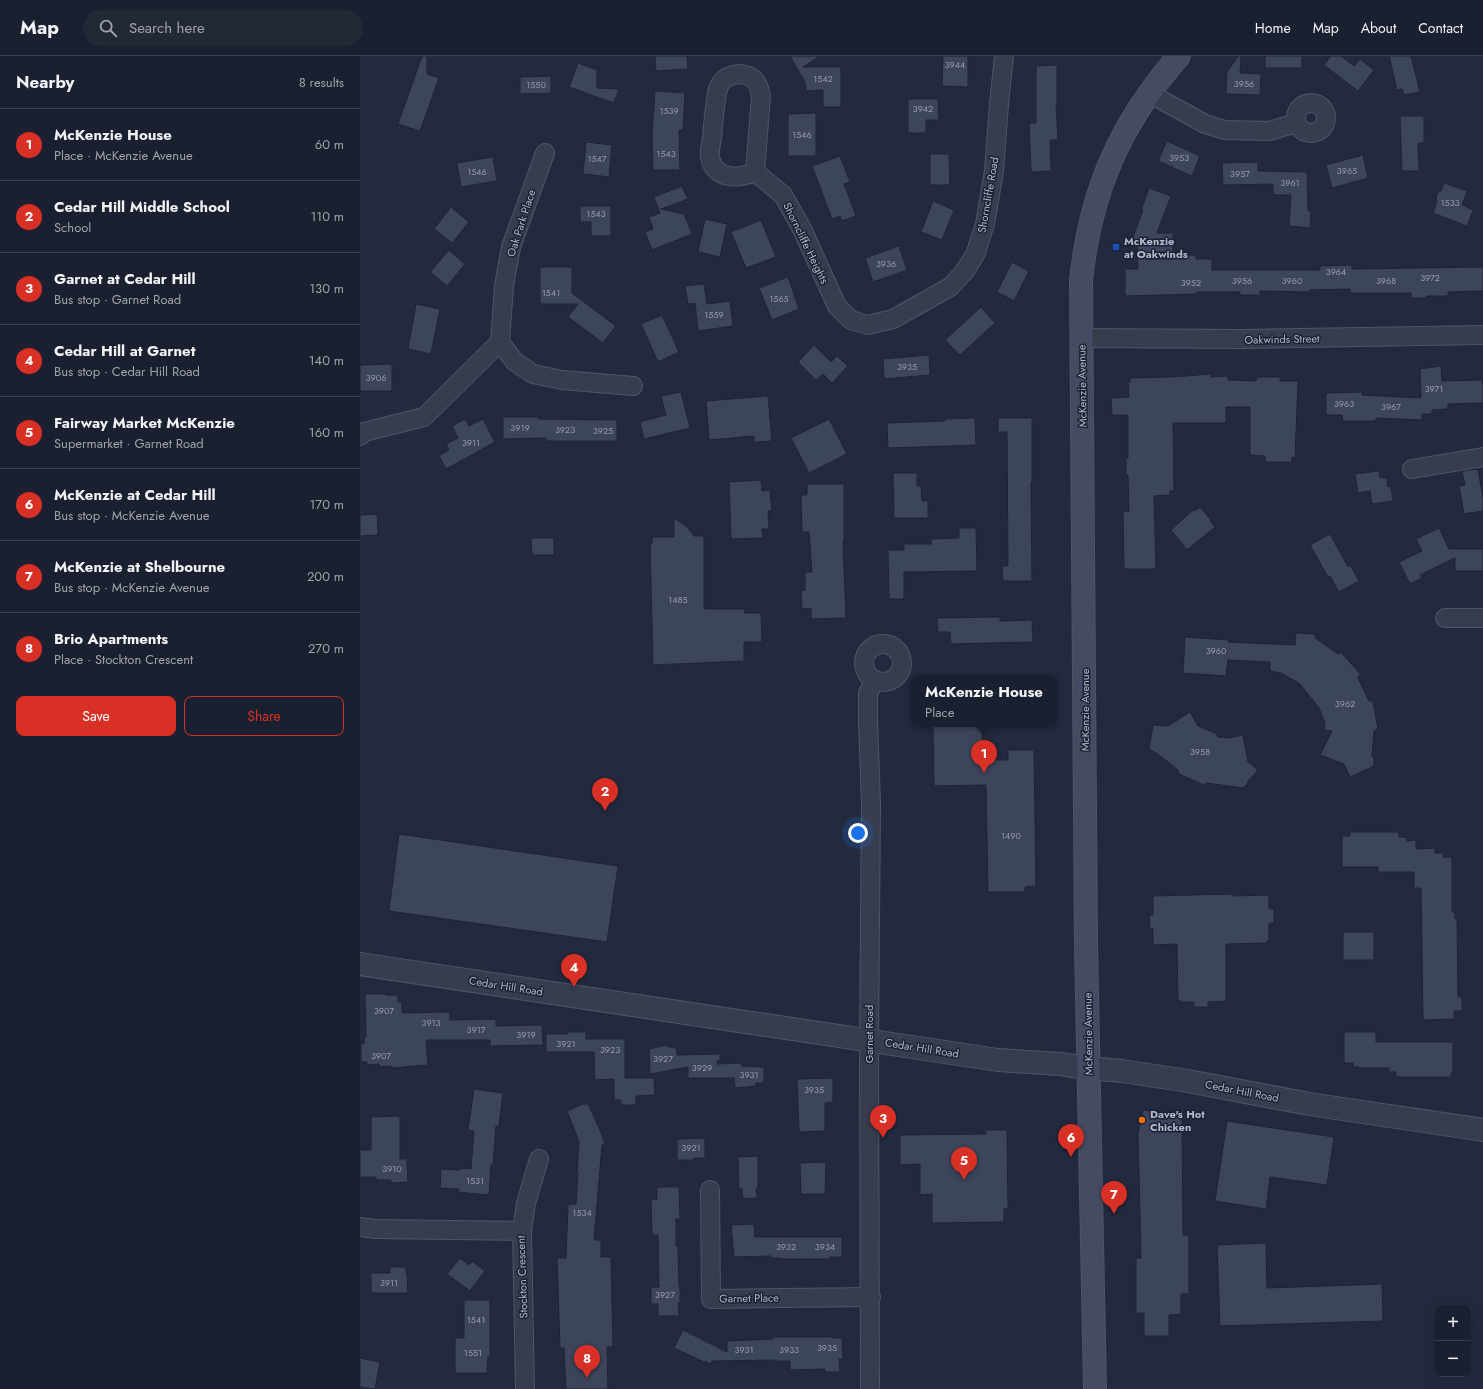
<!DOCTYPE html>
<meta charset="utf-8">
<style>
:root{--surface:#1a202f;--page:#232837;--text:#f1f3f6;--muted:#9fa3aa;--line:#383e4b;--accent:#d93025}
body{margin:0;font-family:Jost,sans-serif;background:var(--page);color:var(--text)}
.controls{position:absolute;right:12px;bottom:12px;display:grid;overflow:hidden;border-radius:8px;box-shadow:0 4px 16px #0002}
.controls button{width:36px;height:36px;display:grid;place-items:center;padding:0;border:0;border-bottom:1px solid var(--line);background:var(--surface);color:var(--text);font:20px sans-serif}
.you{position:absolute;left:498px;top:777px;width:14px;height:14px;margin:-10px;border:3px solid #fff;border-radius:50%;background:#1a73e8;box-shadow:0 0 0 6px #1a73e833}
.badge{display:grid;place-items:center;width:26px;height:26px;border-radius:50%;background:var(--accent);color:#fff;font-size:13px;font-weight:700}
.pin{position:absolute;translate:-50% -33px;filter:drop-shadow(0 1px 2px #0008)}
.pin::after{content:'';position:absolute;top:21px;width:14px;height:12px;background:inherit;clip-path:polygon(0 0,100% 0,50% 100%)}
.popup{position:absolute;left:551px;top:619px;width:146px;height:52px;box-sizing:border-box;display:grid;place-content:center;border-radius:8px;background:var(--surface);filter:drop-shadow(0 1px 3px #0005);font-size:13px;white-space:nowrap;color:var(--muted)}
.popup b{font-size:15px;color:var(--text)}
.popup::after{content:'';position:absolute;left:50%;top:100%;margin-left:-8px;border:8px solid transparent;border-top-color:var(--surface)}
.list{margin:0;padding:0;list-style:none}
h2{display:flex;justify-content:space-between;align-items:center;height:52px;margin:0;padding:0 16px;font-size:17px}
h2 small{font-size:13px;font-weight:400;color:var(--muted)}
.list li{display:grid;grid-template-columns:26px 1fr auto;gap:12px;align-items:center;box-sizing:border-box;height:72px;padding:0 16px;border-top:1px solid var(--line)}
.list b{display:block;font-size:15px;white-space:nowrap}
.list p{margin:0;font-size:13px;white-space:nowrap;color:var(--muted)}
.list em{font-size:13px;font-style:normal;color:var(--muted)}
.actions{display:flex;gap:8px;padding:12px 16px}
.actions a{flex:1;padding:9px 0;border:1px solid var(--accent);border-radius:8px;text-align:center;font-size:14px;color:var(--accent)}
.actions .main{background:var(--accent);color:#fff}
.icon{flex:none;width:22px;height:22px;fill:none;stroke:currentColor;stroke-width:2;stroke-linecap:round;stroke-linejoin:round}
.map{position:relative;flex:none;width:1123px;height:1333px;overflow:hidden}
header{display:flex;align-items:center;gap:24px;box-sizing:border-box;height:56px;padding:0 20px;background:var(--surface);border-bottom:1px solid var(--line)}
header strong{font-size:19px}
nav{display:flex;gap:22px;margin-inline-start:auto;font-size:14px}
.search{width:280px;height:36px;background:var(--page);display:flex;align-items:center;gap:10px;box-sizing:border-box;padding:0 14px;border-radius:22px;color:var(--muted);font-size:15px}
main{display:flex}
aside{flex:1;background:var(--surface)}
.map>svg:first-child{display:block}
.building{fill:#3d455c;stroke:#1e2436}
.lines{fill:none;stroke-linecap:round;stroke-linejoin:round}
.minor-casing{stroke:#4f5567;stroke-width:20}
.tertiary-casing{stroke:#4f5567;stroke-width:24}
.secondary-casing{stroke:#4f5567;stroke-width:24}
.minor{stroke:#373d4f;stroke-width:18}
.tertiary{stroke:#373d4f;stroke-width:22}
.secondary{stroke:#454b62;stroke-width:22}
.transit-dot{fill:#1a4fb4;stroke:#1c2234;stroke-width:1.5}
.food-dot{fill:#e8710a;stroke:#1c2234;stroke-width:1.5}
.labels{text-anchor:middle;stroke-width:3;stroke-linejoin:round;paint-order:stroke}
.number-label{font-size:9px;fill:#969bae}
.street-label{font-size:11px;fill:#b3b8ca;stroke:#1c2234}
.poi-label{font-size:11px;font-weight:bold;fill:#b3b8ca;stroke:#1c2234;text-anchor:start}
</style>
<header>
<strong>Map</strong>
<div class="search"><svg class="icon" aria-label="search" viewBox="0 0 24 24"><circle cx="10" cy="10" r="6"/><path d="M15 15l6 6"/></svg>Search here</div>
<nav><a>Home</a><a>Map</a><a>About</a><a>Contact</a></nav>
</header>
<main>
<aside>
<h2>Nearby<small>8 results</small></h2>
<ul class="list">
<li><span class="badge">1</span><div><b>McKenzie House</b><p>Place · McKenzie Avenue</p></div><em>60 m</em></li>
<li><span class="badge">2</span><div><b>Cedar Hill Middle School</b><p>School</p></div><em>110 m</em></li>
<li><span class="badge">3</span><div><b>Garnet at Cedar Hill</b><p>Bus stop · Garnet Road</p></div><em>130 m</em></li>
<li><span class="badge">4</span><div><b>Cedar Hill at Garnet</b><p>Bus stop · Cedar Hill Road</p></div><em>140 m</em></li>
<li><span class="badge">5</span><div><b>Fairway Market McKenzie</b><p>Supermarket · Garnet Road</p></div><em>160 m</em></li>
<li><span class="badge">6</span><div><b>McKenzie at Cedar Hill</b><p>Bus stop · McKenzie Avenue</p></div><em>170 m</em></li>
<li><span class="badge">7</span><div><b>McKenzie at Shelbourne</b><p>Bus stop · McKenzie Avenue</p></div><em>200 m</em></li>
<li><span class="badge">8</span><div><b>Brio Apartments</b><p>Place · Stockton Crescent</p></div><em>270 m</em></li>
</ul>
<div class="actions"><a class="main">Save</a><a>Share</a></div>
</aside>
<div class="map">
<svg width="1123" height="1333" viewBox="0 0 1123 1333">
<rect width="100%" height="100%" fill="#232a3f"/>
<!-- building -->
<g class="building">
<path d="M62,0H67V18L79,22L60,75L38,68Z"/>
<path d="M295,0H327L328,13L296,15Z"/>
<path d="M430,0H460L443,11H481V51H463V34L446,35L445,26Z"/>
<path d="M583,0H608V31L582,30Z"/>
<path d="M878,0H881L880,17L901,18L900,39L866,38L867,16Z"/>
<rect x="905" y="0" width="37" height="12"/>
<path d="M971,0H981L994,10L1000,3L1014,14L998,35L964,9Z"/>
<path d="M1029,0H1051L1060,36L1044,39L1042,33L1037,34Z"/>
<path d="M218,7L237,14V32L259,33L254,47L209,31Z"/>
<path d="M697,9V48H696L698,84H690L691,115L671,116L669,67H676V10Z"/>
<path d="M191,20V37L160,38V21Z"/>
<path d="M295,35L325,37L323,74H319L320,114H293L292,79Z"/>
<path d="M548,43H578L579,64H566V77H548Z"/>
<path d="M456,57V100H428V58Z"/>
<path d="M1040,60H1064V87H1058L1059,115H1042Z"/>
<path d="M807,85L840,100L832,120L798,105Z"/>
<path d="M226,86L252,89L249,121L223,118Z"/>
<path d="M570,98H589L590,129H570Z"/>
<path d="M1003,99L1008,122L972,132L966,109Z"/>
<path d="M480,100L490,126L484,128L496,160L482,165L480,160L472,163L452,110Z"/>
<path d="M133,101L137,125L101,131L97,107Z"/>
<path d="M898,106V115L947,116L948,155H951L950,172L929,170L931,139H913V128L863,129L862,107Z"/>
<path d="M1084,127L1107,135L1102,149L1113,154L1107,170L1073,157L1077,145L1076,141L1078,136L1081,135Z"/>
<path d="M322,130L328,143L301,153L324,158L332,178L292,194L285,176L293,173L289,161L300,157L294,141Z"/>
<path d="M789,132L811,140L797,177H813V199H836V203H852V214H960V210L992,209V213L1123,211V235L1088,236V240H1066V242H1051V237H990V233L950,234V236L900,235V239H880V236H837V238L765,240V213H778L777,187H771L783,154H781Z"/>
<path d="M573,145L594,154L582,184L561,176Z"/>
<path d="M220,150H251V180H231V166H220Z"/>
<path d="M91,151L109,166L92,187L74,173Z"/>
<path d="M345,163L367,168L360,201L338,196Z"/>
<path d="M401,164L416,201L386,212L371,176Z"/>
<path d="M539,190L547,214L513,226L505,202Z"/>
<path d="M89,194L105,208L87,230L70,216Z"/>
<path d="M652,206L669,215L654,245L637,236Z"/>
<path d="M180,211H212V237L256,270L243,287L208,261L218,248H180Z"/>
<path d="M428,221L439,253L412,264L399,232Z"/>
<path d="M344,228L347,248L370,245L373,270L338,275L335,247L328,248L325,230Z"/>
<path d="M56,248L80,253L71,298L48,293Z"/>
<path d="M621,251L635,267L600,299L585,284Z"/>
<path d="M302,259L319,296L298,306L281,268Z"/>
<path d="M454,289L471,306L477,300L488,310L472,327L463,318L456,324L438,306Z"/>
<path d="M569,299L570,319L524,323L523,303Z"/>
<path d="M32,308V335H0V309Z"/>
<path d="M1081,310L1082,325L1122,324V327H1123V347L1088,348V353L1072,354V358H1062V364L1016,362V365H983L982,359H966V337L1002,336V339L1061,342L1060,313Z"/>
<path d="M851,318V321L868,320V324L896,325L897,321H920V325H938L935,402L932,401V406H905V400L890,399V351H866V367H813L814,435H810V439L794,440L796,513H764L763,455H769L768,419L766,418V402H768V359H752L751,342L769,341L768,326H770V322L813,321Z"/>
<path d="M321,336L330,372L284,383L280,366L306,359L301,340Z"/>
<path d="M408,340L412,385L394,386V380L349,384L346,345Z"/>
<path d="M143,361H178V363L257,364V385H186V382L143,383Z"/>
<path d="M615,362L616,389L528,392L527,367L585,365V363Z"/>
<path d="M638,362H672V426H671L672,525H643L642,510H648L647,376H638Z"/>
<path d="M105,363L109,370L123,363L135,386L86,413L79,400L89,394L86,388L98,382L92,370Z"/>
<path d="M469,363L487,398L449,417L431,382Z"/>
<path d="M1118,413L1123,442V455L1104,458L1099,430L1105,429L1102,415Z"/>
<path d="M1019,415L1020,421L1027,423L1028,431L1031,430L1033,445L1012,448L1010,435L998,437L995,418Z"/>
<path d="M533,417H557V430H561L562,445H568V462H534Z"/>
<path d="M401,424L402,435L410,434L412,454L408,455L409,473H402L403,482L371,483L369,426Z"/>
<path d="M447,428H484V486H483L486,562L451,563V552L442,553L441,535L445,534V516H452L449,476H442L441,439H447Z"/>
<path d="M840,451L851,464L850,465L855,471L827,494L811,474L833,454L834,455Z"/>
<path d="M17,458L18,479L0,480V459Z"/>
<path d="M314,462L326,470L334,480H344V553H384L385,557H401L402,586H384V605L293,609L290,488H292V481H314Z"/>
<path d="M599,472H616L617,515L544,516V543H529L528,494H544V488H571V483L599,482Z"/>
<path d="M1079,472L1089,493H1123V515H1095V502L1060,519L1062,522L1050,528L1039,506L1062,495L1056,483Z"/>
<path d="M970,478L988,511L990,509L999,525L979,536L970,520L968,521L950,489Z"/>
<path d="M171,482H194V499H172Z"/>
<path d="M640,561V565L672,564L673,586L591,588L590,576H578L577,562Z"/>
<path d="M936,577L955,578V582L978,598L981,596L1000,618L998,622L1009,645H1013L1018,673L1014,675L1012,700L1014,702V710L990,721L984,708L960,699L972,675L964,674L965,667L959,652L940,628L921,617L910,615V606L868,604L866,620L823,617L825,581L869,584L868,586L935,589Z"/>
<path d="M830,656L838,670L857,678L858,681L869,682L883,679L888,706L898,714L888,725V727L883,732L846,727L844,729L819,718L818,714L799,699L789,693L793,669L808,670Z"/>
<path d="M573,668H622L623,704H648V694H674L676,830L665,831V836H628L626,729L574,730Z"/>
<path d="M990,776H1039V781H1047V785L1056,784V793L1075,792V797H1083V801H1092V854L1093,856H1095V863H1097L1098,941H1102V955H1094V963L1063,964L1061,832H1054V816H1018V811H982V780H990Z"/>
<path d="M39,778L258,810L247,886L29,855Z"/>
<path d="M873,838V840L909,839V853H914V867H909V885H907V887L866,888V945L848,946V951H834V946H820V944H818L817,888L793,889V873H790L789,859H793V840Z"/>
<rect x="983" y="876" width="31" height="28"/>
<path d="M5,938H26V939H38V946H42V957L90,956V964L136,963V970L182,969L183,989L130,990V984H66L68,1009L32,1012V1010L19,1011V1008L7,1009V1006H1V988H4V981H6Z"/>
<path d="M207,976H226V983H265V1022H294L295,1039L276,1040V1049H261V1044H254V1023L235,1024L234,996H186V978H207Z"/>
<path d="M984,976H1016V986H1093V1017H1091V1021H1036V1016H1029V1012H999V1011H993V1007H984Z"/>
<path d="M307,989L308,991H316L317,999L360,998V1005H357V1008L381,1007L382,1010L404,1011V1027H396V1030L375,1032L374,1022H328V1011L290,1018L289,993Z"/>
<path d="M473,1022V1046L465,1047V1075L439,1076L437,1023Z"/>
<path d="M114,1033L143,1037L139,1070H136L133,1109H131L129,1139L98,1136L99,1133L80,1132L81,1113L100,1114V1112L111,1113L114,1075L108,1074Z"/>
<path d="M223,1048H228L240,1074L245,1088L242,1089L234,1184H241V1201H251L253,1291H247L248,1333H206L204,1292H200L197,1202H206L208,1148H216L218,1117H217L219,1086L207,1055Z"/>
<path d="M783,1054L822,1061L823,1179H829V1238H821V1258L809,1259V1280H784V1257H776V1202H781L778,1078Z"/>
<path d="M40,1060V1103H47L48,1126L31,1127V1124H16V1121H0V1094H11V1061Z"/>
<path d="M867,1065L974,1081L967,1129L910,1121L906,1153L855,1145Z"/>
<path d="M626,1074H647L648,1152L644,1153V1166L572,1167V1138L560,1139V1108L540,1109V1079L626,1078Z"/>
<path d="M345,1082V1102H334V1104H317V1083Z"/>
<path d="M398,1100V1132H396L397,1142L383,1143L382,1132L379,1133L378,1101Z"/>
<path d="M466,1106L465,1138H441L440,1107Z"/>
<path d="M297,1131H319L320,1163H316V1190H318L319,1231H320V1247H318L319,1260H298V1248H291V1231H299L298,1179H292L291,1143H297Z"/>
<path d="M394,1168L395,1181H482V1201H470V1203H421V1202H411V1200L374,1201L371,1169Z"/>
<path d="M906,1187L907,1232L1022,1228L1023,1265L860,1270L857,1189Z"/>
<path d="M100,1202L109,1209L112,1205L125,1215L110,1235L87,1218Z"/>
<path d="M30,1211H46V1217H47L48,1237H11V1217H30Z"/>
<path d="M104,1244H130V1301H128L127,1317H95V1282H104Z"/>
<path d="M323,1274L367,1296V1285L413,1283V1281H472V1282H482L483,1303H479L480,1316H465V1313L430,1314V1305H414V1304L352,1305L351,1308L345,1305L344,1306L314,1292Z"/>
<path d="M0,1302L20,1306L15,1333L0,1331Z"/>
</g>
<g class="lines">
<!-- minor casing -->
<g class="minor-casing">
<g id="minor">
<path d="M379,18C394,19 398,25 401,40L395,116C378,123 354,124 350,101C349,95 351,88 352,82C353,67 355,51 357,36C361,23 366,20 379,18Z"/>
<path d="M789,37L845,68L865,74L910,75L936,67"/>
<circle cx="951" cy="62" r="15"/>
<path d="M395,116L423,139L442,173L477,250L491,264L508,269L533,263L590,231L604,216L615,199L625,168L634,115L639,48L644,0"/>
<path d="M721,282L884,283L1123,279"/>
<path d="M140,286L144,230L151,191L185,97"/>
<path d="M0,380L4,376L64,361L140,286L154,305L173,318L202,324L273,330"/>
<path d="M1052,413L1123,401"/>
<path d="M1085,562H1123"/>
<circle cx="523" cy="607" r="19"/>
<path d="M350,1134L351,1243L511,1241"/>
<path d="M0,1171L15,1173L162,1175"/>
<path d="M165,1333L162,1175L166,1147L179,1103"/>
<path d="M510,1333L509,984L511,747L508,665V637L515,624"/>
</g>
</g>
<!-- tertiary casing -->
<g class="tertiary-casing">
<path id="tertiary" d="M0,908L638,1004L700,1008L728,1012L762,1015L828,1025L949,1048L1123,1074"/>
</g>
<!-- secondary casing -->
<g class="secondary-casing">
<path id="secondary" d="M735,1333L726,889L721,225C730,136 760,67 819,0"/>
</g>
<!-- minor -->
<use href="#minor" class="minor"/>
<!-- tertiary -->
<use href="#tertiary" class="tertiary"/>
<!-- secondary -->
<use href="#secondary" class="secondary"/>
</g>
<!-- markers -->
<rect class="transit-dot" x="752" y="187" width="8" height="8" rx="2"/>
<circle class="food-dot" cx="782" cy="1064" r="4"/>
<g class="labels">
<!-- number labels -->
<g class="number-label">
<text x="595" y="12">3944</text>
<text x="463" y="26">1542</text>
<text x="884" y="31">3956</text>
<text x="176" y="32">1550</text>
<text x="563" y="56">3942</text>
<text x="309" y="58">1539</text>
<text x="442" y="82">1546</text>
<text x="306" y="101">1543</text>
<text x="819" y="105">3953</text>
<text x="237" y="106">1547</text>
<text x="987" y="118">3965</text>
<text x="117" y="119">1546</text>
<text x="880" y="121">3957</text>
<text x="930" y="130">3961</text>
<text x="1090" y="150">1533</text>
<text x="236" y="161">1543</text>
<text x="526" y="211">3936</text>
<text x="976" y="219">3964</text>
<text x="1070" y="225">3972</text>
<text x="882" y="228">3956</text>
<text x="932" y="228">3960</text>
<text x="1026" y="228">3968</text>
<text x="831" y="230">3952</text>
<text x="191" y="240">1541</text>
<text x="419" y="246">1565</text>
<text x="354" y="262">1559</text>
<text x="547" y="314">3935</text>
<text x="16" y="325">3906</text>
<text x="1074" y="336">3971</text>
<text x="984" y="351">3963</text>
<text x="1031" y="354">3967</text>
<text x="160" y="375">3919</text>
<text x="205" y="377">3923</text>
<text x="243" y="378">3925</text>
<text x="111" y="390">3911</text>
<text x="318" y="547">1485</text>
<text x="856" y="598">3960</text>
<text x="985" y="651">3962</text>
<text x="840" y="699">3958</text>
<text x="651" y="783">1490</text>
<text x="24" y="958">3907</text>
<text x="71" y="970">3913</text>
<text x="116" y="977">3917</text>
<text x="166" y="982">3919</text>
<text x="206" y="991">3921</text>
<text x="250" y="997">3923</text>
<text x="21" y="1003">3907</text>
<text x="303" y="1006">3927</text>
<text x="342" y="1015">3929</text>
<text x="389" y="1022">3931</text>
<text x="454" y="1037">3935</text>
<text x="331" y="1095">3921</text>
<text x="32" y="1116">3910</text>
<text x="115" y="1128">1531</text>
<text x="222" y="1160">1534</text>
<text x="426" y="1194">3932</text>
<text x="465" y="1194">3934</text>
<text x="29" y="1230">3911</text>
<text x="305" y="1242">3927</text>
<text x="116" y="1267">1541</text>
<text x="467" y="1295">3935</text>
<text x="384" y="1297">3931</text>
<text x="429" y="1297">3933</text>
<text x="113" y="1300">1551</text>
</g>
<!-- street labels -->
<g class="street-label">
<text transform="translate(628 139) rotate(-80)" y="4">Shorncliffe Road</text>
<text transform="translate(161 167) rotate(-72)" y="4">Oak Park Place</text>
<text transform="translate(446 187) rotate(64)" y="4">Shorncliffe Heights</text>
<text transform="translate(922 283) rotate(-1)" y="4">Oakwinds Street</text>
<text transform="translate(722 330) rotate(-91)" y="4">McKenzie Avenue</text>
<text transform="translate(725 654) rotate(-90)" y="4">McKenzie Avenue</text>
<text transform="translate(146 930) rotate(9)" y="4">Cedar Hill Road</text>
<text transform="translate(509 978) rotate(-90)" y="4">Garnet Road</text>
<text transform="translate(728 978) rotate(-91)" y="4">McKenzie Avenue</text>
<text transform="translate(562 992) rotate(9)" y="4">Cedar Hill Road</text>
<text transform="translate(882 1035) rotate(11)" y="4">Cedar Hill Road</text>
<text transform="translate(162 1221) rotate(-92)" y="4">Stockton Crescent</text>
<text transform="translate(389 1242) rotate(-1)" y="4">Garnet Place</text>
</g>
<!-- poi labels -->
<g class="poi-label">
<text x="764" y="189">McKenzie<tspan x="764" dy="13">at Oakwinds</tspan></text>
<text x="790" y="1062">Dave's Hot<tspan x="790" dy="13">Chicken</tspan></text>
</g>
</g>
</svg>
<div class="controls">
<button>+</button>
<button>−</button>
</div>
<div class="you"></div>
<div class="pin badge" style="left:624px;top:717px">1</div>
<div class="popup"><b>McKenzie House</b>Place</div>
<div class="pin badge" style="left:245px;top:755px">2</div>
<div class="pin badge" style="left:523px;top:1082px">3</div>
<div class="pin badge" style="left:214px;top:931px">4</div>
<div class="pin badge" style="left:604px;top:1124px">5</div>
<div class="pin badge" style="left:711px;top:1101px">6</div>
<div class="pin badge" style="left:754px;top:1158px">7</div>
<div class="pin badge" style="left:227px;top:1322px">8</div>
</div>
</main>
